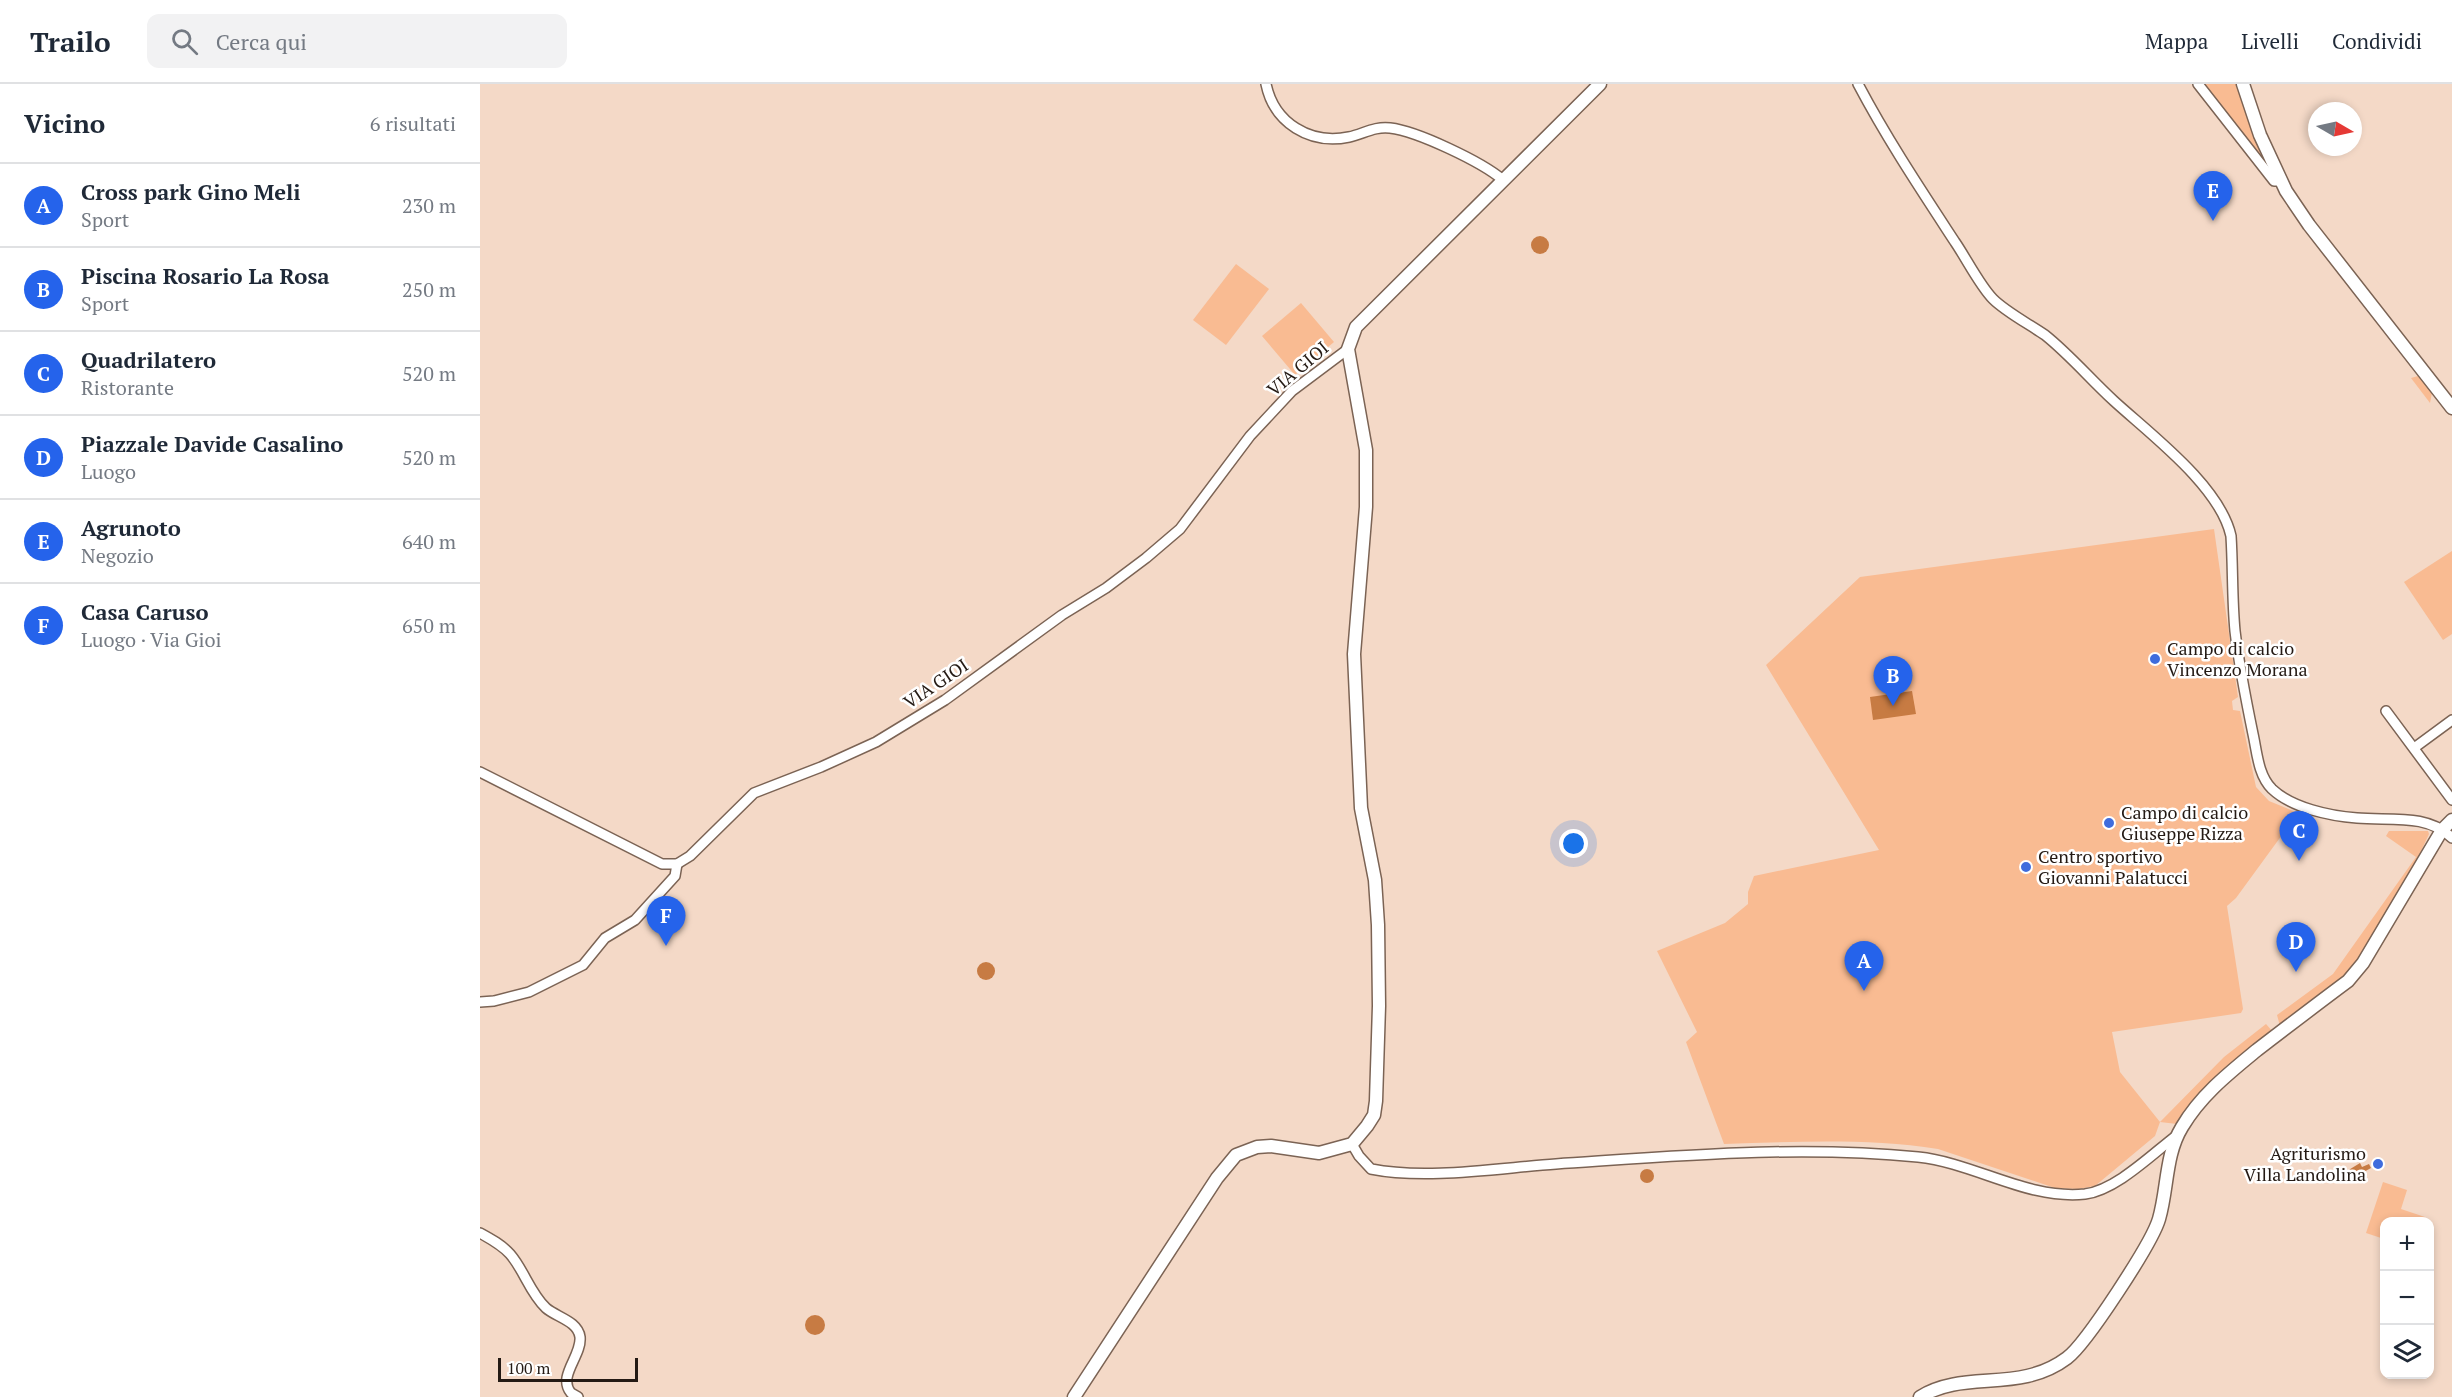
<!DOCTYPE html>
<html lang="it">
<meta charset="utf-8">
<style>
:root{--surface:#fff;--page:#f2f2f3;--text:#1f2937;--muted:#747a83;--line:#e0e1e3;--accent:#2563eb}
body{margin:0;font-family:"PT Serif",serif;background:var(--page);color:var(--text)}
.controls{position:absolute;right:18px;bottom:18px;display:grid;overflow:hidden;border-radius:12px;box-shadow:0 3px 9px #0003}
.controls button{width:54px;height:54px;display:grid;place-items:center;padding:0;border:0;border-bottom:2px solid var(--line);background:var(--surface);color:var(--text);font:30px sans-serif}
.compass{position:absolute;left:1828px;top:18px;width:54px;height:54px;border-radius:50%;background:var(--surface);box-shadow:0 3px 9px #0003;rotate:99deg}
.scale{position:absolute;left:18px;bottom:15px;width:140px;box-sizing:border-box;padding-left:6px;border:3px solid #241a14;border-top:0;font-size:16px;line-height:21px;white-space:nowrap;color:#241a14;-webkit-text-stroke:4px #fff;paint-order:stroke}
.you{position:absolute;left:1094px;top:760px;width:21px;height:21px;margin:-15px;border:4px solid #fff;border-radius:50%;background:#1a73e8;box-shadow:0 0 0 9px #1a73e833}
.badge{display:grid;place-items:center;width:39px;height:39px;border-radius:50%;background:var(--accent);color:#fff;font-size:20px;font-weight:700}
.pin{position:absolute;translate:-50% -50px;filter:drop-shadow(0 2px 3px #0008)}
.pin::after{content:'';position:absolute;top:32px;width:21px;height:18px;background:inherit;clip-path:polygon(0 0,100% 0,50% 100%)}
.list{margin:0;padding:0;list-style:none}
h2{display:flex;justify-content:space-between;align-items:center;height:78px;margin:0;padding:0 24px;font-size:26px}
h2 small{font-size:20px;font-weight:400;color:var(--muted)}
.list li{display:grid;grid-template-columns:39px 1fr auto;gap:18px;align-items:center;box-sizing:border-box;height:84px;padding:0 24px;border-top:2px solid var(--line)}
.list b{display:block;font-size:22px;white-space:nowrap}
.list p{margin:0;font-size:20px;white-space:nowrap;color:var(--muted)}
.list em{font-size:20px;font-style:normal;color:var(--muted)}
.icon{flex:none;width:33px;height:33px;fill:none;stroke:currentColor;stroke-width:2;stroke-linecap:round;stroke-linejoin:round}
.map{position:relative;flex:none;width:1972px;height:1313px;overflow:hidden}
header{display:flex;align-items:center;gap:36px;box-sizing:border-box;height:84px;padding:0 30px;background:var(--surface);border-bottom:2px solid var(--line)}
header strong{font-size:28px}
nav{display:flex;gap:33px;margin-inline-start:auto;font-size:21px}
.search{width:420px;height:54px;background:var(--page);display:flex;align-items:center;gap:15px;box-sizing:border-box;padding:0 21px;border-radius:12px;color:var(--muted);font-size:22px}
main{display:flex}
aside{flex:1;background:var(--surface)}
.map>svg:first-child{display:block}
.green{fill:#f9bb92}
.water{fill:#c77b43}
.lines{fill:none;stroke-linecap:round;stroke-linejoin:round}
.street-casing{stroke:#7b6354;stroke-width:12}
.secondary-casing{stroke:#7b6354;stroke-width:15}
.street{stroke:#fff;stroke-width:9}
.secondary{stroke:#fff;stroke-width:12}
.poi-dot{fill:#3f6cdd;stroke:#fff;stroke-width:2}
.labels{text-anchor:middle;stroke-width:5;stroke-linejoin:round;paint-order:stroke}
.street-label{font-size:18px;fill:#241a14;stroke:#fff}
.poi-label{font-size:18px;fill:#241a14;stroke:#fff;text-anchor:start}
</style>
<header>
<strong>Trailo</strong>
<div class="search"><svg class="icon" aria-label="search" viewBox="0 0 24 24"><circle cx="10" cy="10" r="6"/><path d="M15 15l6 6"/></svg>Cerca qui</div>
<nav><a>Mappa</a><a>Livelli</a><a>Condividi</a></nav>
</header>
<main>
<aside>
<h2>Vicino<small>6 risultati</small></h2>
<ul class="list">
<li><span class="badge">A</span><div><b>Cross park Gino Meli</b><p>Sport</p></div><em>230 m</em></li>
<li><span class="badge">B</span><div><b>Piscina Rosario La Rosa</b><p>Sport</p></div><em>250 m</em></li>
<li><span class="badge">C</span><div><b>Quadrilatero</b><p>Ristorante</p></div><em>520 m</em></li>
<li><span class="badge">D</span><div><b>Piazzale Davide Casalino</b><p>Luogo</p></div><em>520 m</em></li>
<li><span class="badge">E</span><div><b>Agrunoto</b><p>Negozio</p></div><em>640 m</em></li>
<li><span class="badge">F</span><div><b>Casa Caruso</b><p>Luogo · Via Gioi</p></div><em>650 m</em></li>
</ul>
</aside>
<div class="map">
<svg width="1972" height="1313" viewBox="0 0 1972 1313">
<rect width="100%" height="100%" fill="#f4d9c7"/>
<!-- green -->
<g class="green">
<path d="M1723,0H1759L1776,56L1789,86Z"/>
<path d="M756,180L789,205L746,261L713,236Z"/>
<path d="M821,219L854,258L815,291L782,252Z"/>
<path d="M1938,292L1952,309L1950,319L1931,294Z"/>
<path d="M1734,445L1758,613L1752,617L1753,626L1760,627L1776,703L1789,717L1818,729L1756,814L1747,822L1763,925L1761,929L1632,948L1640,988L1680,1038L1744,973L1786,940L1793,948C1756,976 1722,1001 1697,1040L1680,1038L1675,1052L1615,1102L1598,1105L1575,1104L1458,1065C1387,1054 1315,1058 1244,1060L1206,958L1217,948L1177,867L1245,839L1268,820V808L1274,792L1399,766L1286,581L1380,493Z"/>
<path d="M1972,467V550L1963,556L1924,498Z"/>
<path d="M1909,747H1948L1949,750L1936,778L1874,884L1857,900L1800,942L1797,931L1853,890L1936,773L1906,752Z"/>
<path d="M1903,1098L1927,1106L1921,1125L1945,1133L1943,1137L1904,1138V1155L1886,1149Z"/>
</g>
<!-- water -->
<g class="water">
<circle cx="1060" cy="161" r="9"/>
<path d="M1432,607L1436,630L1393,636L1390,613Z"/>
<circle cx="506" cy="887" r="9"/>
<path d="M1880,1079L1882,1083L1889,1080L1891,1084L1871,1095L1867,1087Z"/>
<circle cx="1167" cy="1092" r="7"/>
<circle cx="335" cy="1241" r="10"/>
</g>
<g class="lines">
<!-- street casing -->
<g class="street-casing">
<g id="street">
<path d="M786,0C794,39 830,61 869,53C883,50 895,42 910,44C937,47 1002,78 1023,96"/>
<path d="M1378,0C1407,55 1441,106 1475,158C1486,174 1500,202 1513,215C1526,228 1549,240 1565,251C1590,271 1610,295 1634,317C1670,350 1740,402 1751,452C1753,483 1752,516 1755,547C1759,581 1766,616 1773,650C1777,668 1778,691 1792,705C1812,724 1850,732 1877,734C1909,737 1947,729 1972,754"/>
<path d="M1718,0L1794,97H1801"/>
<path d="M1906,627L1972,716"/>
<path d="M1934,664L1972,636"/>
<path d="M0,688L182,780H197L210,772L274,709L341,683L396,658L465,616L582,531L626,504L666,474L700,445L770,352L812,307L868,265"/>
<path d="M0,918L14,917L49,908L103,881L125,854L155,836L195,792L197,780"/>
<path d="M872,1060L879,1072L891,1085C946,1096 1019,1084 1076,1080C1197,1072 1317,1061 1438,1073C1495,1079 1547,1116 1605,1110C1636,1106 1671,1071 1696,1052"/>
<path d="M0,1149C11,1155 22,1161 30,1170C44,1186 50,1209 66,1224C76,1233 98,1237 100,1253C102,1272 77,1292 91,1309L98,1313"/>
</g>
</g>
<!-- secondary casing -->
<g class="secondary-casing">
<g id="secondary">
<path d="M1763,0L1780,51L1806,107L1829,141L1972,324"/>
<path d="M594,1313L737,1094L756,1071L777,1063L791,1062L839,1069L872,1060L887,1042L894,1031L896,1017L899,922L898,841L895,796L881,724L874,570L886,423V366L868,265L876,243L1120,0"/>
<path d="M1440,1313C1485,1285 1539,1310 1587,1274C1606,1260 1672,1159 1679,1135C1688,1104 1685,1071 1702,1043C1721,1011 1749,989 1777,966C1807,943 1837,920 1868,897L1883,879L1962,746L1972,736"/>
</g>
</g>
<!-- street -->
<use href="#street" class="street"/>
<!-- secondary -->
<use href="#secondary" class="secondary"/>
</g>
<!-- markers -->
<g class="poi-dot">
<circle cx="1675" cy="575" r="6"/>
<circle cx="1629" cy="739" r="6"/>
<circle cx="1546" cy="783" r="6"/>
<circle cx="1898" cy="1080" r="6"/>
</g>
<g class="labels">
<!-- street labels -->
<g class="street-label">
<text transform="translate(818 285) rotate(-40)" y="6">VIA GIOI</text>
<text transform="translate(456 600) rotate(-34)" y="6">VIA GIOI</text>
</g>
<!-- poi labels -->
<g class="poi-label">
<text x="1687" y="571">Campo di calcio<tspan x="1687" dy="21">Vincenzo Morana</tspan></text>
<text x="1641" y="735">Campo di calcio<tspan x="1641" dy="21">Giuseppe Rizza</tspan></text>
<text x="1558" y="779">Centro sportivo<tspan x="1558" dy="21">Giovanni Palatucci</tspan></text>
<text x="1886" y="1076" text-anchor="end">Agriturismo<tspan x="1886" dy="21">Villa Landolina</tspan></text>
</g>
</g>
</svg>
<div class="controls">
<button>+</button>
<button>−</button>
<button><svg class="icon" aria-label="layers" viewBox="0 0 24 24"><path d="M12 4l9 5-9 5-9-5zM3 14l9 5 9-5"/></svg></button>
</div>
<svg class="compass" viewBox="-18 -18 36 36"><path d="M0-13l5 13h-10z" fill="#e53935"/><path d="M0 13l5-13h-10z" fill="#747a83"/></svg>
<div class="scale">100 m</div>
<div class="you"></div>
<div class="pin badge" style="left:1384px;top:907px">A</div>
<div class="pin badge" style="left:1413px;top:622px">B</div>
<div class="pin badge" style="left:1819px;top:777px">C</div>
<div class="pin badge" style="left:1816px;top:888px">D</div>
<div class="pin badge" style="left:1733px;top:137px">E</div>
<div class="pin badge" style="left:186px;top:862px">F</div>
</div>
</main>
